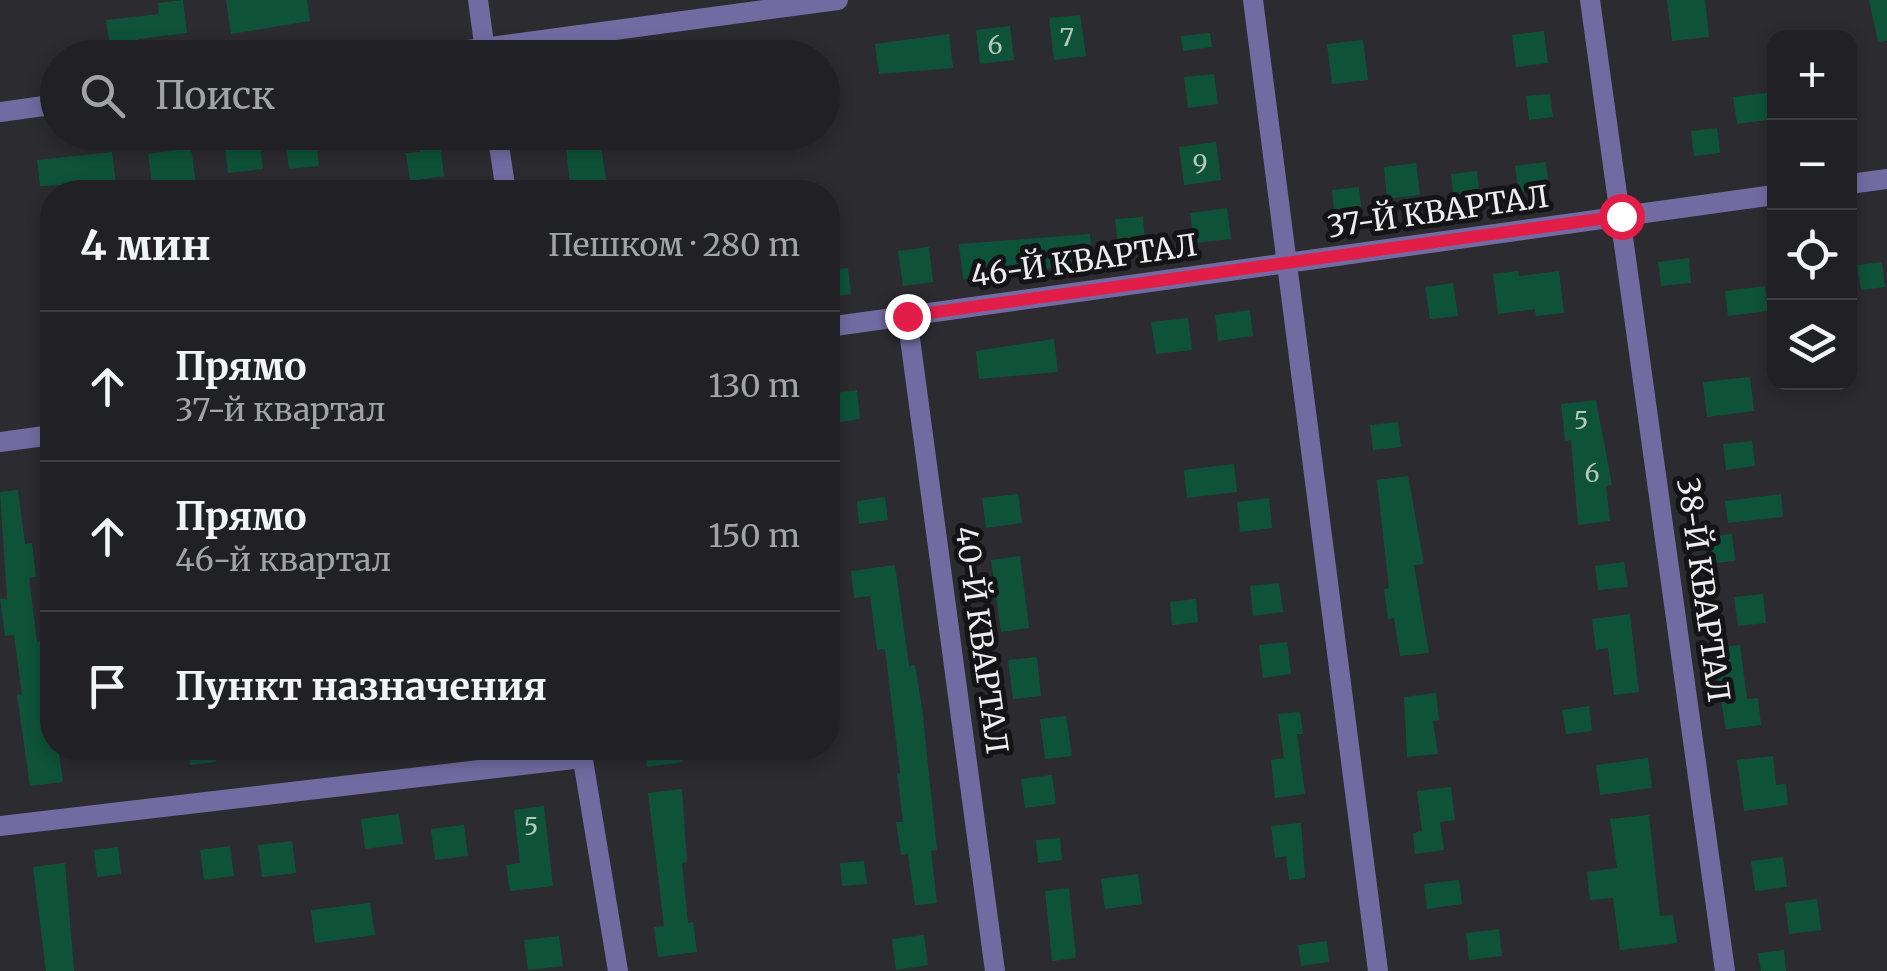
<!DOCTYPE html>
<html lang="ru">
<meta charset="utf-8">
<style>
:root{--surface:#212024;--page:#29282c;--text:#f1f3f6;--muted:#a2a3a6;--line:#3e3e41}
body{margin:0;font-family:Merriweather,serif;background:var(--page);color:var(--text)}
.controls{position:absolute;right:30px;top:30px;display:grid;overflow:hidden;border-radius:20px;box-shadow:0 5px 15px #0003}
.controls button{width:90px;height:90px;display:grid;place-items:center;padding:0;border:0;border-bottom:2px solid var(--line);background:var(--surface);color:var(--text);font:50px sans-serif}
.stop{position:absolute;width:30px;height:30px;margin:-22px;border:8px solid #e11d48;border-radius:50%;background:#fff}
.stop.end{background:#e11d48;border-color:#fff;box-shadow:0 2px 10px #0008}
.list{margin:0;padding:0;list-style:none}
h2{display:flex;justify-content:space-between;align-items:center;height:130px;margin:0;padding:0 40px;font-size:42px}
h2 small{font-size:32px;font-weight:400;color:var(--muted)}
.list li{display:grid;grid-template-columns:65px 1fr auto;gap:30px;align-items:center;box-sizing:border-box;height:150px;padding:0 40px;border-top:2px solid var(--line)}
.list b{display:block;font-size:38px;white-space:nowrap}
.list p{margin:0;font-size:32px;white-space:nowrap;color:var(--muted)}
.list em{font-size:32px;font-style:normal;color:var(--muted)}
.icon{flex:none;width:55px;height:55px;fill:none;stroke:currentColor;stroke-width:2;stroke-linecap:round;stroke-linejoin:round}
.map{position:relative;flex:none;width:1887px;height:971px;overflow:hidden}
.search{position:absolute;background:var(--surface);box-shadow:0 5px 15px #0003;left:40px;top:40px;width:800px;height:110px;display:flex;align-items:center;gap:25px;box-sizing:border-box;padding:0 35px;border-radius:55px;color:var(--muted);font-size:38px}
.panel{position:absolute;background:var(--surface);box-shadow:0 5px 15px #0003;left:40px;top:180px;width:800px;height:580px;border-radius:40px}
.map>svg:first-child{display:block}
.building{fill:#0f523a}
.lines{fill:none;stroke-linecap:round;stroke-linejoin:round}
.street{stroke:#726ba2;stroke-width:20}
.route{stroke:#e11d48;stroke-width:12}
.labels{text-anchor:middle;stroke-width:10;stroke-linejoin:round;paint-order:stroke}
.number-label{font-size:25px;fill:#b6c6c2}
.street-label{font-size:30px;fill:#ededf0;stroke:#141416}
</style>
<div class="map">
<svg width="1887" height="971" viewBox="0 0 1887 971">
<rect width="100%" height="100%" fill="#2c2b30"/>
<!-- building -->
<g class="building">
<path d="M183,0L187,33L138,39L140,52L111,55L106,20L159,14L158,3Z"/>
<path d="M226,0H307L310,21L231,34Z"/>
<path d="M1667,0H1705L1709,37L1672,41Z"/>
<path d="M1869,0H1887V41L1878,42Z"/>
<path d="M1080,15L1086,56L1054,60L1049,18Z"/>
<path d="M1010,26L1014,60L980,64L976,30Z"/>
<path d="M1544,31L1548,63L1516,67L1512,35Z"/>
<path d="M1210,33L1212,47L1183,51L1181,36Z"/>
<path d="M949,34L953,68L879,74L875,44Z"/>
<path d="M1363,40L1368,80L1332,84L1327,44Z"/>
<path d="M1214,74L1218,104L1188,108L1184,77Z"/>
<path d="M1774,92V119L1737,124L1733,97Z"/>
<path d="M1550,94L1553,117L1529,120L1526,96Z"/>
<path d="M1717,128L1720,153L1694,156L1691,131Z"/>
<path d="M285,132H366V141L317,148L319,166L289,169Z"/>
<path d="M418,132H439L444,176L410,181L406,153L420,152Z"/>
<path d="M259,136L263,169L228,173L224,141Z"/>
<path d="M1216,142L1221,180L1184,185L1179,147Z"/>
<path d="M601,145L607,187L571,191L566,150Z"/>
<path d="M191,148L196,185L153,190L148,154Z"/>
<path d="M112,152L116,183L40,186L37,160Z"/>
<path d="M1546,162L1549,189L1519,193L1515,166Z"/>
<path d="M1416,163L1420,195L1387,199L1384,167Z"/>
<path d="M1477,171L1480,199L1454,202L1451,174Z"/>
<path d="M1359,187L1362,216L1335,220L1332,190Z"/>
<path d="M1227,208L1231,239L1194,243L1190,213Z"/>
<path d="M1143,217L1145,243L1118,245L1115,219Z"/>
<path d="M1090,234L1093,263L963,279L959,244Z"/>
<path d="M929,247L933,282L903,286L898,251Z"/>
<path d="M1689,258L1691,283L1661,286L1658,262Z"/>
<path d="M1882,262L1885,287L1861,290L1857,265Z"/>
<path d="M848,268L851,294L828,297V270Z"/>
<path d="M1518,271L1519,276L1559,271L1564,313L1536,316L1535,309L1498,314L1493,274Z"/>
<path d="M1453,283L1458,316L1430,319L1425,287Z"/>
<path d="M1765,286L1768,311L1728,316L1725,291Z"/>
<path d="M1250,310L1253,336L1218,341L1215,315Z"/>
<path d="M1188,318L1192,350L1156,354L1151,322Z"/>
<path d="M1054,339L1058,372L979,379L976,351Z"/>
<path d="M1750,377L1754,411L1707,417L1703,382Z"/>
<path d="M857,390L860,419L833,423L829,394Z"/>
<path d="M1596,400L1612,485L1606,486L1610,521L1578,525L1571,440L1565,441L1561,404Z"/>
<path d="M1398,422L1401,447L1373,450L1370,425Z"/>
<path d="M1752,441L1755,466L1726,470L1723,444Z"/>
<path d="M1234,464L1237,492L1187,498L1184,470Z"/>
<path d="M1408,476L1424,564L1414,565L1429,653L1400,656L1394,618L1388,619L1384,589L1389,588L1377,480Z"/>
<path d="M18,490L25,544L32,543L36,577L29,578L37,642L50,640L52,749L58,748L63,782L30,786L17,695L22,694L14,635L5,636L0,599H7L0,492Z"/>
<path d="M1018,494L1022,523L986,528L982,498Z"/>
<path d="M1781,494L1783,517L1728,523L1725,501Z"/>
<path d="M885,497L888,520L859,524L857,501Z"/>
<path d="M1269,498L1272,528L1240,532L1237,502Z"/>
<path d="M1732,534L1735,561L1706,564L1703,537Z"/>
<path d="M1020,556L1029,628L1001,632L991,560Z"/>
<path d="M1624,562L1628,587L1598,590L1595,566Z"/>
<path d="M895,565L909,666L915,665L922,708L937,850L931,851L937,903L915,905L908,854L901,855L896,822H903L897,774L900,773L885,649L877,650L870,596L854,598L851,571Z"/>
<path d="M1279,583L1283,612L1253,616L1250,586Z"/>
<path d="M1763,594L1766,623L1738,626L1734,597Z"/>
<path d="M1196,599L1198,622L1172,625L1170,602Z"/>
<path d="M1630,614L1639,692L1614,695L1608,648L1596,650L1592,619Z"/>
<path d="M1287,642L1291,674L1263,678L1259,645Z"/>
<path d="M1740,645L1747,699L1758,698L1761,725L1726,729L1712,649Z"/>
<path d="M1037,657L1041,696L1013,699L1008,660Z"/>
<path d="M1436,693L1439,720L1433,721L1438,754L1407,757L1404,697Z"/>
<path d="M1589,706L1592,731L1566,734L1562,710Z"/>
<path d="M1300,712L1303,734H1297L1305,794L1275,798L1271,760L1284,758L1278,714Z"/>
<path d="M1066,716L1072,756L1045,759L1040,719Z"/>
<path d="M188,748H214L216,762L190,765Z"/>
<path d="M645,748H681L683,762L647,767Z"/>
<path d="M1773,756L1776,785L1786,784L1788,805L1744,811L1737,760Z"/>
<path d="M1648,758L1652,788L1600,795L1596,765Z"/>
<path d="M1052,775L1056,804L1025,808L1021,779Z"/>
<path d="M1451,787L1455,820L1440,822L1444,850L1415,854L1413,833L1422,831L1417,791Z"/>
<path d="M682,789L687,862L682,863L688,923L693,922L697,952L658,957L654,927L664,926L648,793Z"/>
<path d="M544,806L553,886L510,891L506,865L520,863L514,810Z"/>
<path d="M399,814L403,844L365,849L361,819Z"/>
<path d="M1649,815L1660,916L1673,915L1677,943L1620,950L1613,898L1590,900L1587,872L1617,868L1610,819Z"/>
<path d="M1301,823L1305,878L1289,880L1286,856L1275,858L1271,826Z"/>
<path d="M464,825L468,856L435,860L431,829Z"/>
<path d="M1060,838L1062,860L1038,863L1036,840Z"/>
<path d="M292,841L296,873L262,877L258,845Z"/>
<path d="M230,846L234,876L204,880L200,850Z"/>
<path d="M118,847L121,874L97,877L94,850Z"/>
<path d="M1783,857L1787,887L1755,891L1751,861Z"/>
<path d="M864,861L867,884L842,886L840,863Z"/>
<path d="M65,863L74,971H46L33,867Z"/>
<path d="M1138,874L1142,904L1105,909L1101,879Z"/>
<path d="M1459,880L1462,904L1427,909L1424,884Z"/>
<path d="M1069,888L1076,958L1052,961L1045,891Z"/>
<path d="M1817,899L1821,930L1789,934L1785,903Z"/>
<path d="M370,903L375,935L315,943L311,910Z"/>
<path d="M1499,929L1502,956L1469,960L1466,933Z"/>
<path d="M924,935L928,965L896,970L892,939Z"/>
<path d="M559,936L563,966L528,970L524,940Z"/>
<path d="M1327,941L1329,962L1301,966L1298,945Z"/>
<path d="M1784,950L1786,971H1761L1758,953Z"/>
</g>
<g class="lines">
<!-- street -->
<g class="street">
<path d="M478,0L486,58"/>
<path d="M1253,0L1378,971"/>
<path d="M1590,0L1725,971"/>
<path d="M408,58L838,0"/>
<path d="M0,112L58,104"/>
<path d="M497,132L506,192"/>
<path d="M1850,184L1887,179"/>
<path d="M907,316L995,971"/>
<path d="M828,327L1774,195"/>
<path d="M0,442L52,435"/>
<path d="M581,748L618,971"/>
<path d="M0,826L582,758"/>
</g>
</g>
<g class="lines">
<!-- route -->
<path class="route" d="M907,316L1621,216"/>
</g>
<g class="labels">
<!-- number labels -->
<g class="number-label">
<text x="1067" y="46">7</text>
<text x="995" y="54">6</text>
<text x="1200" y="172">9</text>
<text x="1581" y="429">5</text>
<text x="1592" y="482">6</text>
<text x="531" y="835">5</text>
</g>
<!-- street labels -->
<g class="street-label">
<text transform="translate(1438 212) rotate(-8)" y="10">37-Й КВАРТАЛ</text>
<text transform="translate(1084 261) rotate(-8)" y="10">46-Й КВАРТАЛ</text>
<text transform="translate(1703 590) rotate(82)" y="10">38-Й КВАРТАЛ</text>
<text transform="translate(981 640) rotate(82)" y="10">40-Й КВАРТАЛ</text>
</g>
</g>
</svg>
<div class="controls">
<button>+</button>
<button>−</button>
<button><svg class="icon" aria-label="locate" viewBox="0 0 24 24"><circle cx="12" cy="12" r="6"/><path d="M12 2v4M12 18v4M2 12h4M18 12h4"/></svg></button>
<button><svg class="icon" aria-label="layers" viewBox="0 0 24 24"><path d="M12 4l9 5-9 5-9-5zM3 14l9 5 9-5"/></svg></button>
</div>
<div class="stop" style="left:1621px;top:216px"></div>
<div class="stop end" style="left:907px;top:316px"></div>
<div class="search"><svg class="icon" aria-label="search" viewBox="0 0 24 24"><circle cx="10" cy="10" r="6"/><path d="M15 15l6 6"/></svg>Поиск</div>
<section class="panel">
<h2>4 мин<small>Пешком · 280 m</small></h2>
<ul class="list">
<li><svg class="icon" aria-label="ahead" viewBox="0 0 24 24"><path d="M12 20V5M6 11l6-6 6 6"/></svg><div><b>Прямо</b><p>37-й квартал</p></div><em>130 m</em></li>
<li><svg class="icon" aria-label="ahead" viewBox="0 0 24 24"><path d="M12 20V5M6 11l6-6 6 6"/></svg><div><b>Прямо</b><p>46-й квартал</p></div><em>150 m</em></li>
<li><svg class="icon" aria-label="arrive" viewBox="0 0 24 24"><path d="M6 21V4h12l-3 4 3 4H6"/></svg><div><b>Пункт назначения</b></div></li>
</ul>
</section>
</div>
